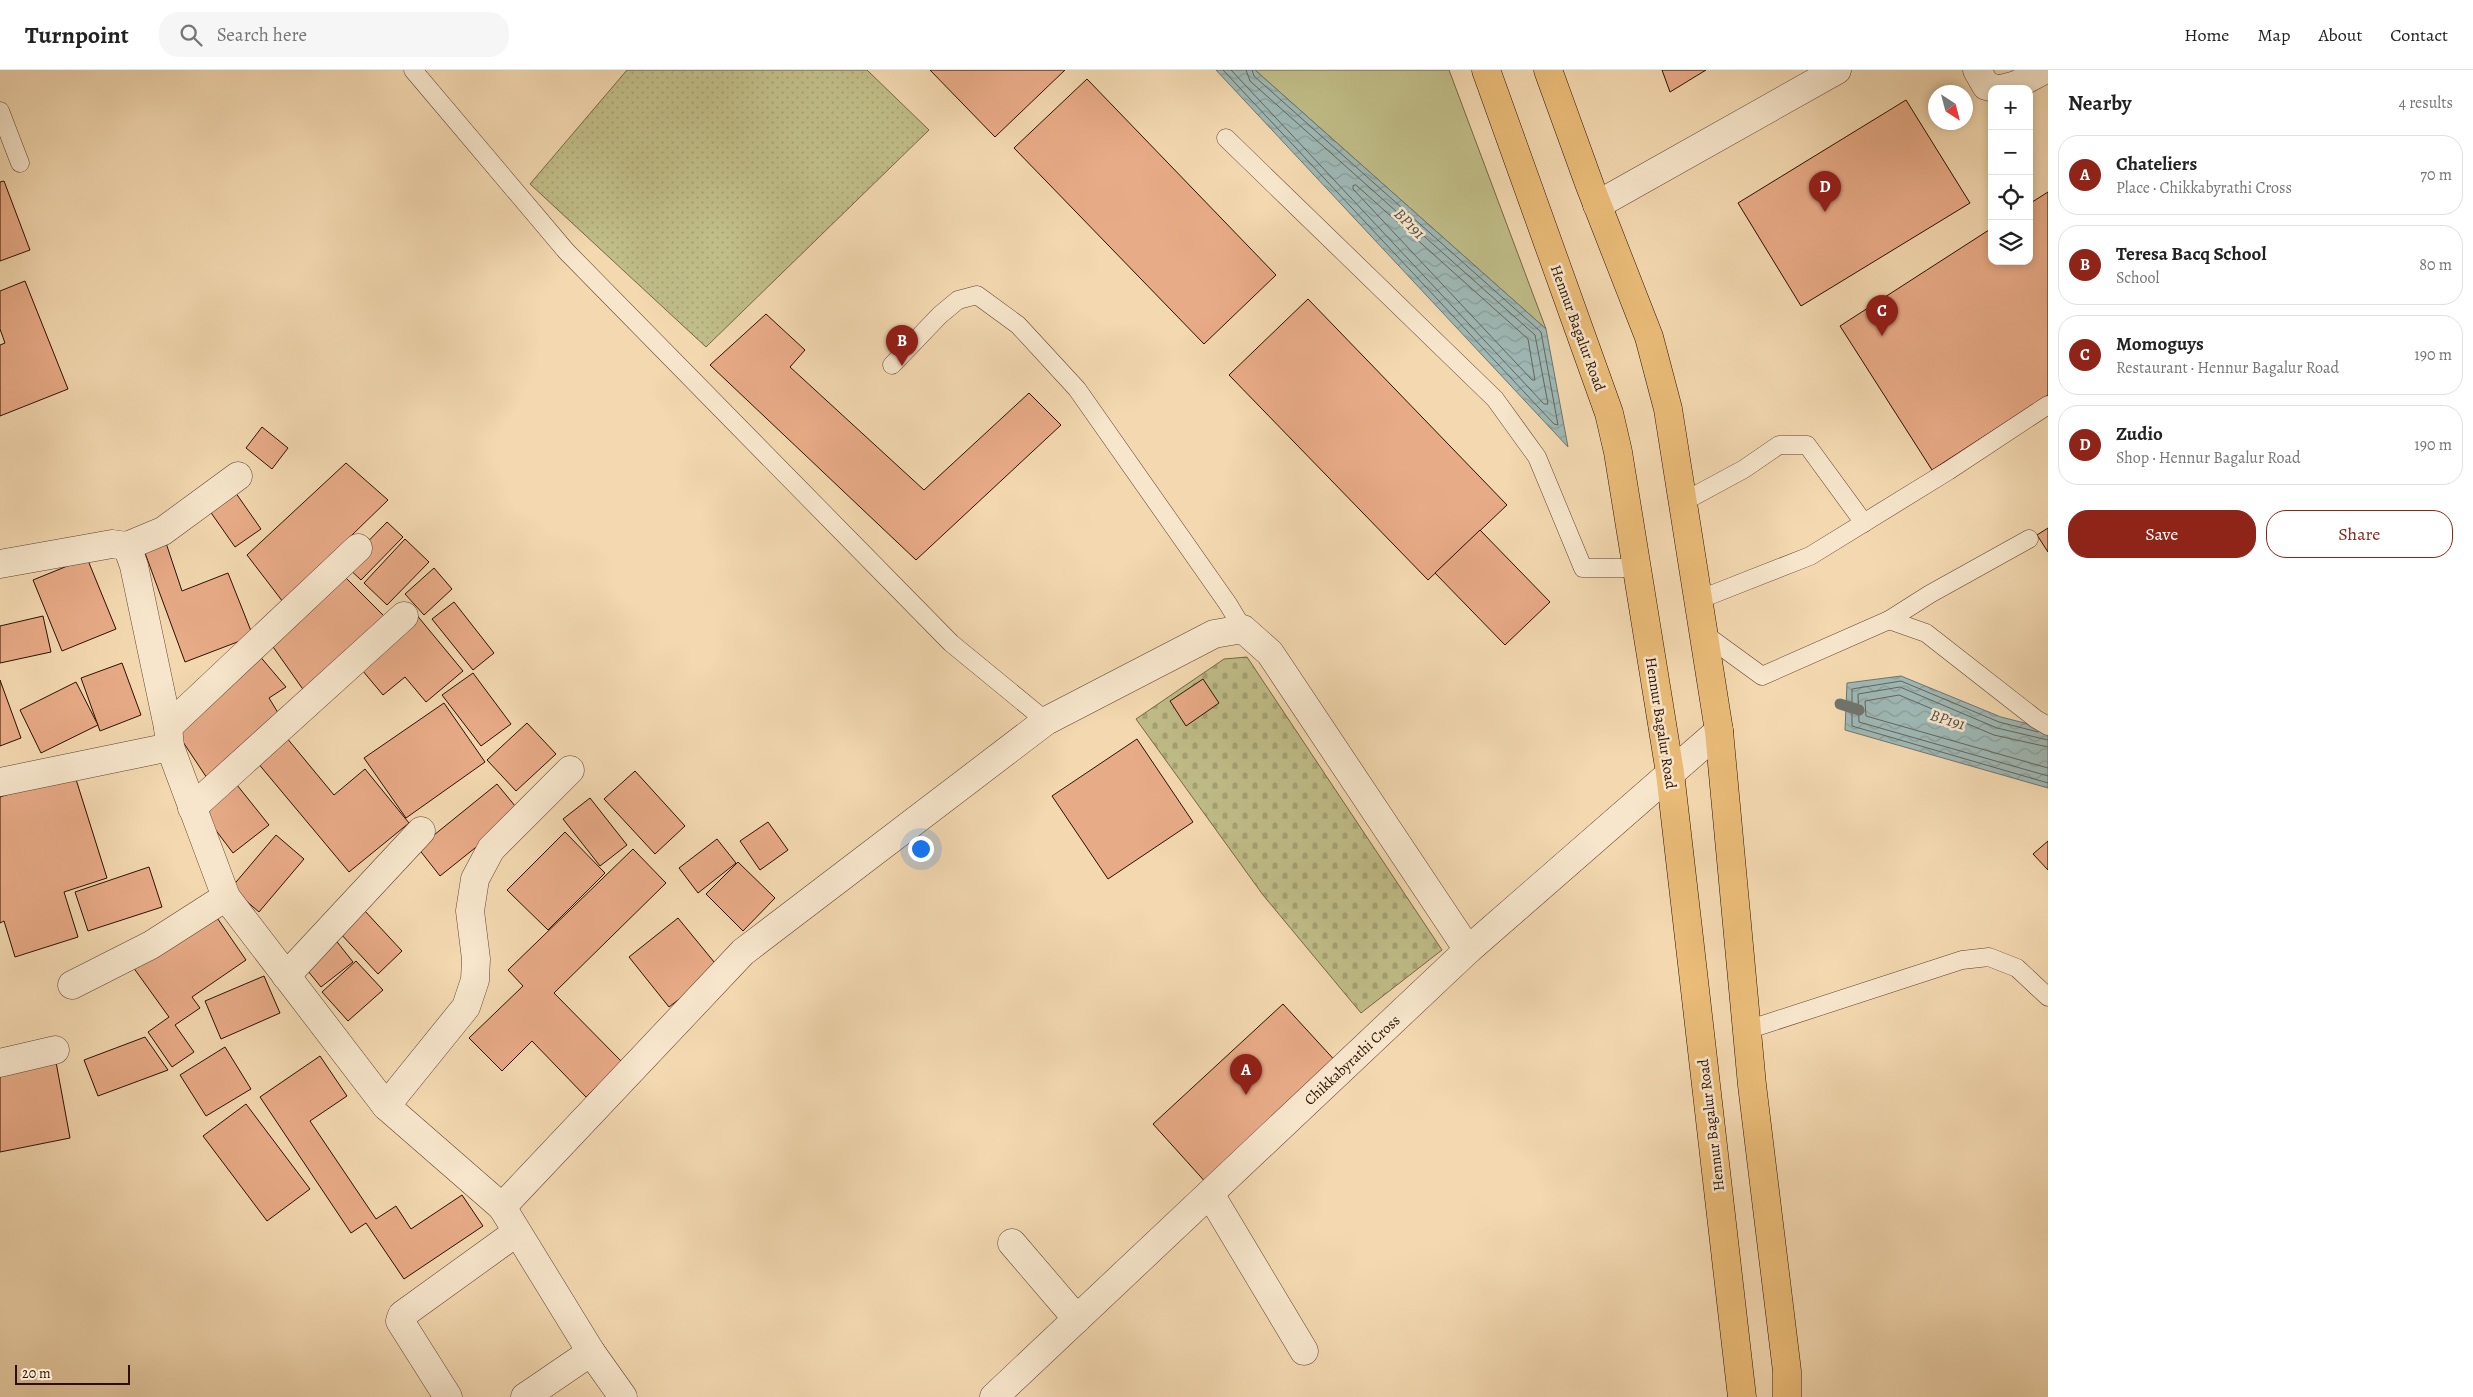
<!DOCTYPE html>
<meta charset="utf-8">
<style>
:root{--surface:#fff;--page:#f6f6f6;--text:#222;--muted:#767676;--line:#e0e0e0;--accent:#8f2418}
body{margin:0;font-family:Alegreya,serif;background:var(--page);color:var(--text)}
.controls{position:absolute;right:15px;top:15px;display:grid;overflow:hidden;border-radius:10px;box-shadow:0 2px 8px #0003}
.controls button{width:45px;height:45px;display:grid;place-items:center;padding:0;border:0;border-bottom:1px solid var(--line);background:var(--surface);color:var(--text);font:25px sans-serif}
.compass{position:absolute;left:1928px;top:15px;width:45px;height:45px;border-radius:50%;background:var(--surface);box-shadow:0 2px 8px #0003;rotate:144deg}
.scale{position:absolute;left:15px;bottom:12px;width:115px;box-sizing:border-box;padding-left:5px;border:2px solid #2c0f00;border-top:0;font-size:14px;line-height:18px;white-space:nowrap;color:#2c0f00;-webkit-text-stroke:4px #f7e6cc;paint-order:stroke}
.you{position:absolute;left:920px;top:778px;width:18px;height:18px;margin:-12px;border:4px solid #fff;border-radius:50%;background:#1a73e8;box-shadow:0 0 0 8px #1a73e833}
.badge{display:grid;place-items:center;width:32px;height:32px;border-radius:50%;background:var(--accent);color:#fff;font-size:16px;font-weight:700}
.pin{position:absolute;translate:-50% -41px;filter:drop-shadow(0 1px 2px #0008)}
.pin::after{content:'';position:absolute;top:26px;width:18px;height:15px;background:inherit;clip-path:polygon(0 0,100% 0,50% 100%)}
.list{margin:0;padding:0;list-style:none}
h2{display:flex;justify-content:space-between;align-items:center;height:65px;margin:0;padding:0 20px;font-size:21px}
h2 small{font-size:16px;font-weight:400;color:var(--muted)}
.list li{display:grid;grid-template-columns:32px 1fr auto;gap:15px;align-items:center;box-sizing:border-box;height:80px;margin:0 10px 10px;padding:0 10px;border:1px solid var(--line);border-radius:20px}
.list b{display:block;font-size:19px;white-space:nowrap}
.list p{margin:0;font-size:16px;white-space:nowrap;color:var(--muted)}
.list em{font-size:16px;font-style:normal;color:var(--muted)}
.actions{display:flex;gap:10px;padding:15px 20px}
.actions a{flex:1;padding:11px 0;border:1px solid var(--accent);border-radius:20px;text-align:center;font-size:18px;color:var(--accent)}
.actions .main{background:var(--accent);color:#fff}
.icon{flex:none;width:28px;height:28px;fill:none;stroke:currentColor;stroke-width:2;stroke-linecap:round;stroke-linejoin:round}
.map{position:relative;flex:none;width:2048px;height:1327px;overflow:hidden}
header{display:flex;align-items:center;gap:30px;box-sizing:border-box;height:70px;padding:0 25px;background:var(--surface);border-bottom:1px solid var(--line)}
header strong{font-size:24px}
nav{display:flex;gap:28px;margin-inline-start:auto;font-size:18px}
.search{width:350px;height:45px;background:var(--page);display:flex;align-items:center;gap:12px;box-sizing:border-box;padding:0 18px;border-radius:20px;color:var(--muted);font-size:19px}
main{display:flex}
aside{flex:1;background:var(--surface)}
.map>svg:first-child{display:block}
.grass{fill:#c0bd88;stroke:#766644}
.cemetery{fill:url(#cemetery-stones);stroke:#766644}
.park{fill:url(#park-dots);stroke:#766644}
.water{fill:url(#water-waves);stroke:#70746d}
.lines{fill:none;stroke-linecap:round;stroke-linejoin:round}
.shore{stroke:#65645a;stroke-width:1}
.stream{stroke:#70746d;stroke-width:11}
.building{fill:#e8ab87;stroke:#2c0f00}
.lane-casing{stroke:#5e412c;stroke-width:19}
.street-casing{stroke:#5e412c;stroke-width:29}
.primary-casing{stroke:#2c0f00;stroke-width:29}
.lane{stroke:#f7e6cc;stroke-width:18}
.street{stroke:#f7e6cc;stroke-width:28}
.primary{stroke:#eabc78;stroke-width:28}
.labels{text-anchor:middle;stroke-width:5;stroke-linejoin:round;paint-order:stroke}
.street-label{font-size:15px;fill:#2c0f00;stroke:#f7e6cc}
.water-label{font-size:16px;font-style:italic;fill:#544a3f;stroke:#f7e6cc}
</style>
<header>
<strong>Turnpoint</strong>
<div class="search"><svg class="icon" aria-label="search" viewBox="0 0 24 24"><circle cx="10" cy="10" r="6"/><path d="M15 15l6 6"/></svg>Search here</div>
<nav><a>Home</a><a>Map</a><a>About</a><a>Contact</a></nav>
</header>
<main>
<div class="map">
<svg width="2048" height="1327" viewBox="0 0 2048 1327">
<defs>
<pattern id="cemetery-stones" width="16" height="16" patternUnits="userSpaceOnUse" patternTransform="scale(1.25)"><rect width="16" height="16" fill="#c0bd88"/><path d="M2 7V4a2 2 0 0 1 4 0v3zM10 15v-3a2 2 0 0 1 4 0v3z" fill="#a5a174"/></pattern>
<pattern id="park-dots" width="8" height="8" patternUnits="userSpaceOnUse" patternTransform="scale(1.25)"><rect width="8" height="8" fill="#c0bd88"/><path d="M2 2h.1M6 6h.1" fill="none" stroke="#a5a174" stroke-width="1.8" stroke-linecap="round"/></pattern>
<pattern id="water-waves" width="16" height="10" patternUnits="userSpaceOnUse" patternTransform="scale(1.25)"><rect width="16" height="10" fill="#9eb8b5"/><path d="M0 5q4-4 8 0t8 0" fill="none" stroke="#889d9a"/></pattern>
</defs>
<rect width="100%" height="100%" fill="#f3d8b0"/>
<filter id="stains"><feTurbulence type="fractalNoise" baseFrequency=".004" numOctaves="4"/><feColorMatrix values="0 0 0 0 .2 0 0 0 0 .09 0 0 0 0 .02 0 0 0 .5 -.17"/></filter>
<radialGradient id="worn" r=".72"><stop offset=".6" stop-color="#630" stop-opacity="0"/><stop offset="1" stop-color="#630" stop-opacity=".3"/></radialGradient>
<!-- grass -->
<path class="grass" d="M1255,0H1449L1546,259Z"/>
<!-- cemetery -->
<path class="cemetery" d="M1247,587L1442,880L1361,943L1263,825L1136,649L1224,589Z"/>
<!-- park -->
<path class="park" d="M627,0H867L929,60L706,277L530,114Z"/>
<!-- water -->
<g class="water">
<path d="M1216,0H1255L1546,259L1568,377Z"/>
<path d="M1901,606L2001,647L2048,659V718L1845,660L1847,613Z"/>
</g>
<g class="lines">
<!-- shore -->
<g class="shore">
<path d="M1223,0L1554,354L1558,355L1541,262L1254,6L1252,0"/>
<path d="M1231,0L1544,334H1548L1535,265L1250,11L1246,0"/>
<path d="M1356,115L1528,269L1535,310H1532L1353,119V116Z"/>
<path d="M2038,662L1999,652L1901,611L1852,619V656L2048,713"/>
<path d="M2048,670L1997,658L1900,617L1858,624L1859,652L2048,706"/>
<path d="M2048,677L1994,665L1899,625L1865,631L1866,646L2048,698"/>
</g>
<!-- stream -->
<path class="stream" d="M1840,634L1859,640"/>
</g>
<!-- building -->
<g class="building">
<path d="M930,0H1065L995,67Z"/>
<path d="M1662,0H1706L1670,22Z"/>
<path d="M1087,9L1276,205L1204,274L1014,78Z"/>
<path d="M1906,30L1970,133L1801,236L1738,133Z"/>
<path d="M4,111L30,180L0,191V112Z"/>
<path d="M2048,122V325L1932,400L1840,256L1992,158V191H2029V134Z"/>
<path d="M25,211L68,319L0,346V275L5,273L0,259V221Z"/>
<path d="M1308,229L1507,435L1428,510L1229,305Z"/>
<path d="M766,244L805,280L790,297L924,420L1029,323L1061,355L916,490L710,295Z"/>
<path d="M262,357L288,378L272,399L246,378Z"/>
<path d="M346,393L388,430L283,532L247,485Z"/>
<path d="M233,419L261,459L235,477L207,437Z"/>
<path d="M387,452L403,467L361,510L345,495Z"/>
<path d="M2048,458V482L2037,465Z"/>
<path d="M1480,460L1550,532L1505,575L1435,503Z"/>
<path d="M405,469L429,492L387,535L364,513Z"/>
<path d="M166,473L182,521L228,503L253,566L185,592L145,483Z"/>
<path d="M87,488L116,559L62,581L33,510Z"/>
<path d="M434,498L452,519L424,545L405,524Z"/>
<path d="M345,507L388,550L307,625L271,574Z"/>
<path d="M454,532L494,583L473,600L432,549Z"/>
<path d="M415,543L463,601L426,632L405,607L383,625L357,594Z"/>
<path d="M43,546L51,582L0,593V556Z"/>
<path d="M258,584L286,617L269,628L283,651L207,708L173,657Z"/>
<path d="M122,593L141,645L100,661L81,608Z"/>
<path d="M473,603L511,654L481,676L442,625Z"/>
<path d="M1203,609L1219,633L1186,656L1170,631Z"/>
<path d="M0,610L21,668L0,676Z"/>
<path d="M76,612L98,655L41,683L20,640Z"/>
<path d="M444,633L485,692L406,748L364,688Z"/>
<path d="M527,653L556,684L516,721L487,690Z"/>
<path d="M286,667L334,725L365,699L409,753L349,802L257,692Z"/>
<path d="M1137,669L1193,752L1108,809L1052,726Z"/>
<path d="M635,701L685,756L655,784L604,729Z"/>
<path d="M74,703L107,808L64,822L78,867L15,887L4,851L0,853V727Z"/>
<path d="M497,714L520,742L440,806L418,778Z"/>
<path d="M237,715L269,755L233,783L202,742Z"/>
<path d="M590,728L627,775L600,796L563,749Z"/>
<path d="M768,752L788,780L760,800L740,771Z"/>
<path d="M565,762L605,803L548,860L507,820Z"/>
<path d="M276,765L304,789L259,842L231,818Z"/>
<path d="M717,769L736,793L698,823L679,798Z"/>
<path d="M2048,771V800L2033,784Z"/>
<path d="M633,779L666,813L554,923L622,992L586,1027L532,971L502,1001L469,968L523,916L508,900Z"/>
<path d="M738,792L775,828L743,861L706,824Z"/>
<path d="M149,797L162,837L88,861L75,822Z"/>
<path d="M364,840L402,881L378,904L339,862Z"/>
<path d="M213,842L246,890L192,927L200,938L175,955L194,982L172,997L148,962L169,947L133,897Z"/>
<path d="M678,848L719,898L669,937L629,887Z"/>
<path d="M334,868L353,892L321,917L303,895Z"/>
<path d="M356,891L383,920L348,951L322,922Z"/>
<path d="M264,906L280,943L221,969L205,931Z"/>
<path d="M1283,934L1340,996L1209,1116L1153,1054Z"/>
<path d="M145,967L168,1000L98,1026L84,990Z"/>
<path d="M225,977L251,1019L206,1046L180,1005Z"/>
<path d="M320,986L347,1026L310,1051L376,1149L396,1136L411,1159L462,1125L483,1156L404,1209L366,1153L351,1163L260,1027Z"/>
<path d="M56,992L70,1068L0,1082V1004Z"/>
<path d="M246,1034L310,1119L267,1151L203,1066Z"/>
</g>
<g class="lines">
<!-- lane casing -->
<g class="lane-casing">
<g id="lane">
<path d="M413,0L566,181L951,573L1046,651"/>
<path d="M0,41L20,93"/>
<path d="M1226,68L1495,329L1537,387L1583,498H1637"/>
<path d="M892,295L940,245L958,230L977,225L1018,255L1077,319L1228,534L1243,559"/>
<path d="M1683,432L1744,399L1779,375H1807L1864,453"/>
<path d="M1698,530L1810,486L1948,401L2048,335"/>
<path d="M1889,550L1926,563L2036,649L2048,656"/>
<path d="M1703,563L1762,606L1889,550L1930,524L2029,469"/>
<path d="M1747,960L1962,890L1989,887L2017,898L2048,927"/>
</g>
</g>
<!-- street casing -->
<g class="street-casing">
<g id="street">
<path d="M1977,0L1986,16L1998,19"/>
<path d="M2001,19L2016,15L2044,0"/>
<path d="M1597,135L1837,0"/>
<path d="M127,476L134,496L168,657L170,677L226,827L386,1036L502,1137L743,882L1046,651L1214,564L1243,559L1270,583L1468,880"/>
<path d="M0,494L112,474L127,476L163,461L238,406"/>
<path d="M168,657L358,478"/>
<path d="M0,712L170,677"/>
<path d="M192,738L404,546"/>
<path d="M286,906L421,761"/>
<path d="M72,915L151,875L226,827"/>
<path d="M0,993L55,980"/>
<path d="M386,1036L466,937L475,910L476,889L470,841L475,809L491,779L570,700"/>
<path d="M1210,1124L1304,1281"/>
<path d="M502,1137L591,1282L525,1327"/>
<path d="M1012,1173L1077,1249"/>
<path d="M591,1282L623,1327"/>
<path d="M448,1327L400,1251L402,1245L517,1162"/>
<path d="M994,1327L1468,880L1719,661"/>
</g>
</g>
<!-- primary casing -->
<g class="primary-casing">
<g id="primary">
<path d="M1486,0L1609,343L1618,382L1670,703L1742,1327"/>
<path d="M1548,0L1590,116L1649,267L1668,339L1719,661L1752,1015L1787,1301V1327"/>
</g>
</g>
<!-- lane -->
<use href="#lane" class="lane"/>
<!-- street -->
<use href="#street" class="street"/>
<!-- primary -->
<use href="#primary" class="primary"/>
</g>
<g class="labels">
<!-- street labels -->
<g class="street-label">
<text transform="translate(1578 258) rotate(70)" y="5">Hennur Bagalur Road</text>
<text transform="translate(1661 653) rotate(81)" y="5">Hennur Bagalur Road</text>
<text transform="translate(1352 990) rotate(-43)" y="5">Chikkabyrathi Cross</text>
<text transform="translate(1711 1055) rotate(-97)" y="5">Hennur Bagalur Road</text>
</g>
<!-- water labels -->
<g class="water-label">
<text transform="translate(1410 153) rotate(45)" y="6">BP191</text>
<text transform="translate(1948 649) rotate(17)" y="6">BP191</text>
</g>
</g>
<rect width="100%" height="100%" filter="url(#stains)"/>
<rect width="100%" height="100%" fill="url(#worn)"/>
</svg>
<div class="controls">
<button>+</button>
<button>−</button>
<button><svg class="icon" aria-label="locate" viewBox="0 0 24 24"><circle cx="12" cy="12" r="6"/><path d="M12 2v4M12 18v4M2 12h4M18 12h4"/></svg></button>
<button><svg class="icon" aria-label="layers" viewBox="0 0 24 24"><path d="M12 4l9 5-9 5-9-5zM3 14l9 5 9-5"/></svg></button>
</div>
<svg class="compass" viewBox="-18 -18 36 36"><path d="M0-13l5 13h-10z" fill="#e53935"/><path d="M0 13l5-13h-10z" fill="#767676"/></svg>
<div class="scale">20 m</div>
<div class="you"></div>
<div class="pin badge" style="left:1246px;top:1025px">A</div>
<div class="pin badge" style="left:902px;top:296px">B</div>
<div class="pin badge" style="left:1882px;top:266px">C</div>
<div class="pin badge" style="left:1825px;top:142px">D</div>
</div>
<aside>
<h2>Nearby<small>4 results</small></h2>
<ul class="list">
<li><span class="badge">A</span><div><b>Chateliers</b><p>Place · Chikkabyrathi Cross</p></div><em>70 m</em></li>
<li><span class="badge">B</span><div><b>Teresa Bacq School</b><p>School</p></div><em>80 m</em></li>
<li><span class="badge">C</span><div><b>Momoguys</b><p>Restaurant · Hennur Bagalur Road</p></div><em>190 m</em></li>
<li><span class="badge">D</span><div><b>Zudio</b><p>Shop · Hennur Bagalur Road</p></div><em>190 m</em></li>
</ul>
<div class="actions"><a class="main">Save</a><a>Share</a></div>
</aside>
</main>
